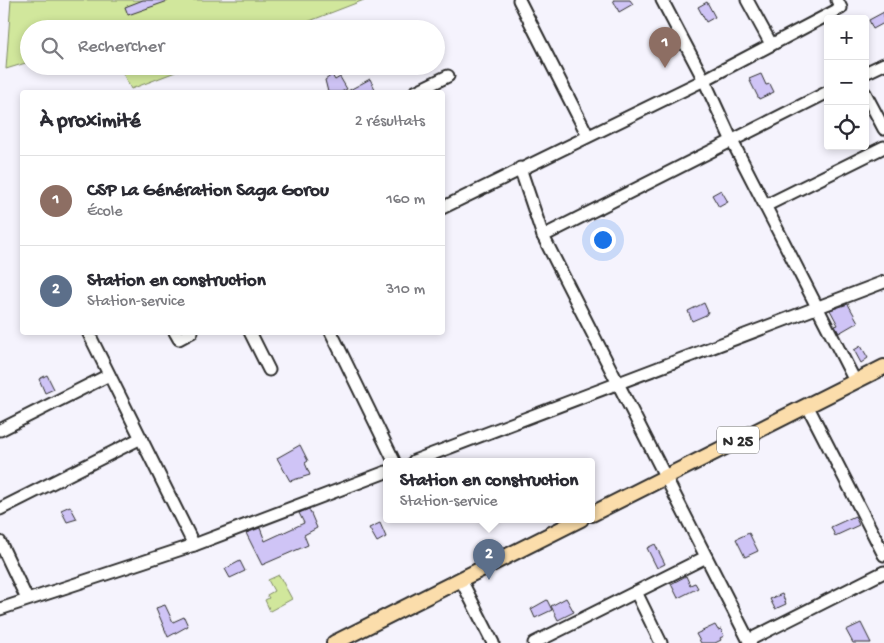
<!DOCTYPE html>
<html lang="fr">
<meta charset="utf-8">
<style>
:root{--surface:#fff;--page:#f2f2f3;--text:#2b2b33;--muted:#7c7c81;--line:#e1e1e2;--accent:#7c3aed}
body{margin:0;font-family:"Gochi Hand",sans-serif;background:var(--page);color:var(--text)}
.controls{position:absolute;right:15px;top:15px;display:grid;overflow:hidden;border-radius:5px;box-shadow:0 2px 8px #0003}
.controls button{width:45px;height:45px;display:grid;place-items:center;padding:0;border:0;border-bottom:1px solid var(--line);background:var(--surface);color:var(--text);font:25px sans-serif}
.you{position:absolute;left:602px;top:239px;width:18px;height:18px;margin:-12px;border:4px solid #fff;border-radius:50%;background:#1a73e8;box-shadow:0 0 0 8px #1a73e833}
.badge{display:grid;place-items:center;width:32px;height:32px;border-radius:50%;background:var(--accent);color:#fff;font-size:16px;font-weight:700}
.pin{position:absolute;translate:-50% -41px;filter:drop-shadow(0 1px 2px #0008)}
.pin::after{content:'';position:absolute;top:26px;width:18px;height:15px;background:inherit;clip-path:polygon(0 0,100% 0,50% 100%)}
.popup{position:absolute;left:383px;top:458px;width:212px;height:65px;box-sizing:border-box;display:grid;place-content:center;border-radius:5px;background:var(--surface);filter:drop-shadow(0 1px 4px #0005);font-size:16px;white-space:nowrap;color:var(--muted)}
.popup b{font-size:19px;color:var(--text)}
.popup::after{content:'';position:absolute;left:50%;top:100%;margin-left:-10px;border:10px solid transparent;border-top-color:var(--surface)}
.list{margin:0;padding:0;list-style:none}
h2{display:flex;justify-content:space-between;align-items:center;height:65px;margin:0;padding:0 20px;font-size:21px}
h2 small{font-size:16px;font-weight:400;color:var(--muted)}
.list li{display:grid;grid-template-columns:32px 1fr auto;gap:15px;align-items:center;box-sizing:border-box;height:90px;padding:0 20px;border-top:1px solid var(--line)}
.list b{display:block;font-size:19px;white-space:nowrap}
.list p{margin:0;font-size:16px;white-space:nowrap;color:var(--muted)}
.list em{font-size:16px;font-style:normal;color:var(--muted)}
.icon{flex:none;width:28px;height:28px;fill:none;stroke:currentColor;stroke-width:2;stroke-linecap:round;stroke-linejoin:round}
.map{position:relative;flex:none;width:884px;height:643px;overflow:hidden}
.search{position:absolute;background:var(--surface);box-shadow:0 2px 8px #0003;left:20px;top:20px;width:425px;height:55px;display:flex;align-items:center;gap:12px;box-sizing:border-box;padding:0 18px;border-radius:28px;color:var(--muted);font-size:19px}
.panel{position:absolute;background:var(--surface);box-shadow:0 2px 8px #0003;left:20px;top:90px;width:425px;height:245px;border-radius:5px}
.map>svg:first-child{display:block}
.green{fill:#d1e79c;stroke:#7e8964}
.building{fill:#cfc4f6;stroke:#2b2b2b}
.lines{fill:none;stroke-linecap:round;stroke-linejoin:round}
.minor-casing{stroke:#2b2b2b;stroke-width:15}
.major-casing{stroke:#2b2b2b;stroke-width:18}
.minor{stroke:#fff;stroke-width:11}
.major{stroke:#fbddab;stroke-width:14}
.labels{text-anchor:middle;stroke-width:4;stroke-linejoin:round;paint-order:stroke}
.shield{fill:#fff;stroke:#6b6b6b;stroke-width:1}
.shield-label{font-size:16px;font-weight:bold;fill:#2b2b2b}
</style>
<div class="map">
<svg width="884" height="643" viewBox="0 0 884 643">
<rect width="100%" height="100%" fill="#f5f3fd"/>
<filter id="ink" filterUnits="userSpaceOnUse"><feTurbulence type="fractalNoise" baseFrequency=".02" numOctaves="2"/><feDisplacementMap in="SourceGraphic" scale="10" xChannelSelector="R" yChannelSelector="G"/><feConvolveMatrix kernelMatrix="1 2 1 2 8 2 1 2 1" color-interpolation-filters="sRGB"/></filter>
<g filter="url(#ink)">
<!-- green -->
<g class="green">
<path d="M11,0H364L289,29H29V62L6,69Z"/>
<path d="M119,66H191L131,89Z"/>
<path d="M279,575L292,599L270,611L265,600L269,598L267,595L274,591L268,580Z"/>
</g>
<!-- building -->
<g class="building">
<path d="M143,0H168V1L128,15L125,7Z"/>
<path d="M613,0H630L633,4L619,12Z"/>
<path d="M707,2L715,17L706,22L698,7Z"/>
<path d="M884,12V23L873,29L869,20Z"/>
<path d="M761,74L766,85L770,84L774,92L759,99L749,79Z"/>
<path d="M332,75L335,80L340,77L347,89L341,92H328L325,80Z"/>
<path d="M370,79L375,89L369,92H346Z"/>
<path d="M721,190L728,202L719,207L712,195Z"/>
<path d="M704,303L708,312L706,315L692,321L688,311Z"/>
<path d="M848,304L858,322L839,333L835,326L838,325L830,310Z"/>
<path d="M861,346L868,358L861,363L854,350Z"/>
<path d="M47,375L54,389L45,393L39,379Z"/>
<path d="M300,445L308,461L305,463L310,475L290,481L277,458Z"/>
<path d="M70,506L77,519L67,522L61,510Z"/>
<path d="M309,509L317,528L304,535L308,545L262,565L246,533L260,528L265,541L304,523L299,513Z"/>
<path d="M855,516L859,525L835,536L831,527Z"/>
<path d="M380,523L386,537L377,542L369,528Z"/>
<path d="M749,533L758,551L745,557L736,539Z"/>
<path d="M655,544L665,564L657,568L647,548Z"/>
<path d="M240,561L245,571L230,578L225,569Z"/>
<path d="M686,576L690,585L695,583L698,588L678,598L671,584Z"/>
<path d="M782,594L786,604L775,609L770,599Z"/>
<path d="M566,598L574,612L558,620L551,606Z"/>
<path d="M547,600L552,610L535,618L531,609Z"/>
<path d="M165,605L173,622L184,617L188,626L168,637L156,608Z"/>
<path d="M861,623L871,643H853L846,630Z"/>
<path d="M715,625L718,630L721,629L724,636L720,638L721,640L715,643H701L696,634Z"/>
</g>
<g class="lines">
<!-- minor casing -->
<g class="minor-casing">
<g id="minor">
<path d="M519,0L588,136"/>
<path d="M662,0L704,80L732,141L855,381"/>
<path d="M747,0L771,44"/>
<path d="M865,73L884,64"/>
<path d="M415,92L448,76"/>
<path d="M865,93L884,129"/>
<path d="M520,168L543,236L750,643"/>
<path d="M765,206L884,147"/>
<path d="M442,208L704,80L841,8L837,0"/>
<path d="M543,236L828,92"/>
<path d="M88,332L194,545"/>
<path d="M175,332L179,339L192,332"/>
<path d="M250,332L269,370"/>
<path d="M331,332L394,461"/>
<path d="M807,405L884,555"/>
<path d="M0,430L109,375"/>
<path d="M414,461L884,282"/>
<path d="M0,509L141,438"/>
<path d="M0,542L27,599"/>
<path d="M461,580L493,643"/>
<path d="M636,592L661,643"/>
<path d="M0,609L194,545L386,472"/>
<path d="M749,640L884,572"/>
<path d="M534,643L706,557"/>
</g>
</g>
<!-- major casing -->
<g class="major-casing">
<g id="major">
<path d="M592,514L884,367"/>
<path d="M334,643L581,519"/>
</g>
</g>
<!-- minor -->
<use href="#minor" class="minor"/>
<!-- major -->
<use href="#major" class="major"/>
</g>
</g>
<g class="labels">
<!-- shield labels -->
<rect class="shield" x="717" y="426.5" width="42" height="27" rx="4"/>
<g class="shield-label">
<text x="738" y="446">N 25</text>
</g>
</g>
</svg>
<div class="controls">
<button>+</button>
<button>−</button>
<button><svg class="icon" aria-label="locate" viewBox="0 0 24 24"><circle cx="12" cy="12" r="6"/><path d="M12 2v4M12 18v4M2 12h4M18 12h4"/></svg></button>
</div>
<div class="you"></div>
<div class="pin badge" style="left:665px;top:68px;background:#8d6e63">1</div>
<div class="pin badge" style="left:489px;top:580px;background:#5c6f8a">2</div>
<div class="popup"><b>Station en construction</b>Station-service</div>
<div class="search"><svg class="icon" aria-label="search" viewBox="0 0 24 24"><circle cx="10" cy="10" r="6"/><path d="M15 15l6 6"/></svg>Rechercher</div>
<section class="panel">
<h2>À proximité<small>2 résultats</small></h2>
<ul class="list">
<li><span class="badge" style="background:#8d6e63">1</span><div><b>CSP La Génération Saga Gorou</b><p>École</p></div><em>160 m</em></li>
<li><span class="badge" style="background:#5c6f8a">2</span><div><b>Station en construction</b><p>Station-service</p></div><em>310 m</em></li>
</ul>
</section>
</div>
